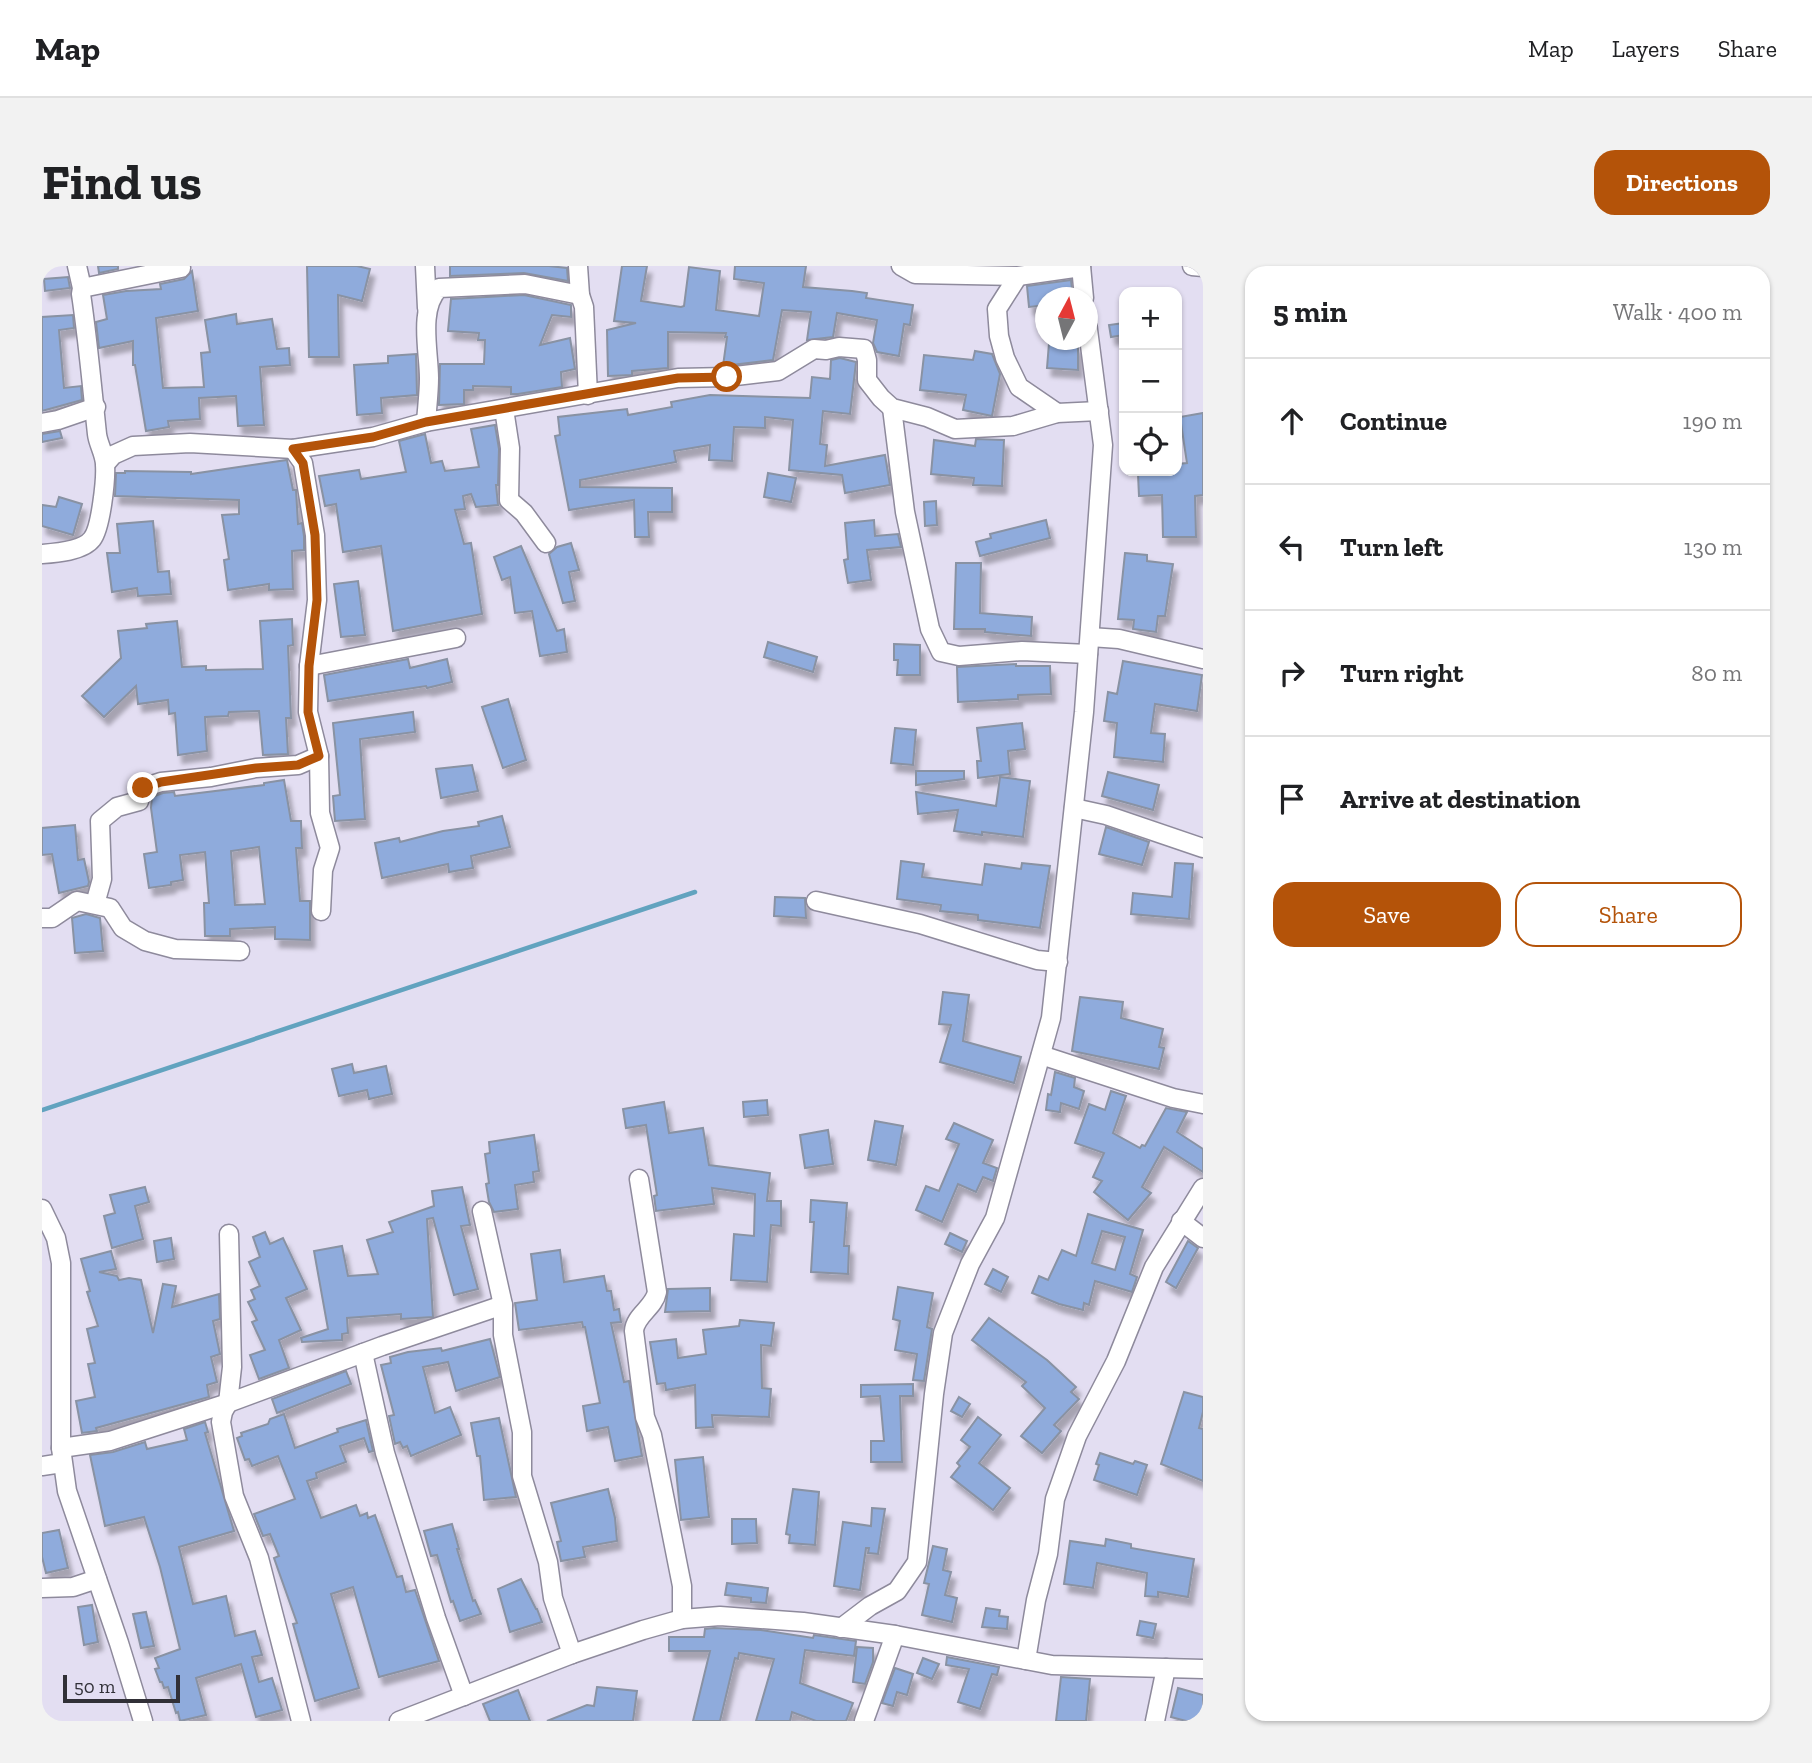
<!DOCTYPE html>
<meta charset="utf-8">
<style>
:root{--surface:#fff;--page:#f2f2f2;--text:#202124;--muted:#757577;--line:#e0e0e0;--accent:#b45309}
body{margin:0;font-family:"Zilla Slab",serif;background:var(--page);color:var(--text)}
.controls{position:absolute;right:21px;top:21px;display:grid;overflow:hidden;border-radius:14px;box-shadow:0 2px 5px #0004}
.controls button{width:63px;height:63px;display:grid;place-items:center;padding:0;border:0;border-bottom:2px solid var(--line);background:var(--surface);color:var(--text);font:35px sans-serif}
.compass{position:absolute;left:993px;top:21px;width:63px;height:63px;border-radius:50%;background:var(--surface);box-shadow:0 2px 5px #0004;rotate:7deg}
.scale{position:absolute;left:21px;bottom:18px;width:117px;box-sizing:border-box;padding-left:7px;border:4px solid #313037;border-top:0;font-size:19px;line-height:24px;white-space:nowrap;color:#313037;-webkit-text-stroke:5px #e3def2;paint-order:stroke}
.stop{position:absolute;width:21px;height:21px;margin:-16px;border:5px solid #b45309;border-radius:50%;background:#fff}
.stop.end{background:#b45309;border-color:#fff;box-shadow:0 2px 7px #0008}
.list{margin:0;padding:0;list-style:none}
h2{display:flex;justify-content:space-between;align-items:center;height:91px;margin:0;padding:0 28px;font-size:30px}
h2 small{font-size:23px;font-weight:400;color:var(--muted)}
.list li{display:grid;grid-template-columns:46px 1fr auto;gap:21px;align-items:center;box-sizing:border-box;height:126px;padding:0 28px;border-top:2px solid var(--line)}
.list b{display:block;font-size:26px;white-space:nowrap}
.list em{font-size:23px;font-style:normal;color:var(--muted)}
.actions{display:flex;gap:14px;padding:21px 28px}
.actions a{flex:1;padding:16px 0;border:2px solid var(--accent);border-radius:21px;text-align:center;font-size:24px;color:var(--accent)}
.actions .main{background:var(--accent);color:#fff}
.icon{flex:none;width:38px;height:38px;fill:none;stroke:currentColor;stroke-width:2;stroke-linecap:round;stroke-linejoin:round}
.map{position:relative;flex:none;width:1161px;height:1455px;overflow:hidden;border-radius:21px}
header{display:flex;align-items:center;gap:42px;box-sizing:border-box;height:98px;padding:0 35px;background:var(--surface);border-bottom:2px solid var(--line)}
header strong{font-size:33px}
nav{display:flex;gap:38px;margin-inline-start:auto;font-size:24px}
.intro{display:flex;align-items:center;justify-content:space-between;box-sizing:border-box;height:168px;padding:0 42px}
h1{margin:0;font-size:49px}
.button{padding:18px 32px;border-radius:21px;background:var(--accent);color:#fff;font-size:24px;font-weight:700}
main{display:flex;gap:42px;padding:0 42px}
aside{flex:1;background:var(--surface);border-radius:21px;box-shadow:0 2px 5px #0004}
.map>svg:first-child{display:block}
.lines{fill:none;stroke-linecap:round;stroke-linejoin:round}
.stream{stroke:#62a3bf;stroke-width:4.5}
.building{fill:#8fabdc;stroke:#8992a3;stroke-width:2;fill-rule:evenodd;filter:url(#shadow)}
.minor-casing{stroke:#8e8a9c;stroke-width:21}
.minor{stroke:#fff;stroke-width:18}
.route{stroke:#b45309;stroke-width:9}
</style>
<header>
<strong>Map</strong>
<nav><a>Map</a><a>Layers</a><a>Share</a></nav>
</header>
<div class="intro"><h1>Find us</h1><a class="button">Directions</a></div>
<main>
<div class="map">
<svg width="1161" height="1455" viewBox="0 0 1161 1455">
<defs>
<filter id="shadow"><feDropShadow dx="4.5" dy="8" stdDeviation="2" flood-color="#0004"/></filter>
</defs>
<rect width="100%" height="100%" fill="#e3def2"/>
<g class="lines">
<!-- stream -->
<path class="stream" d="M0,844L653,626"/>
</g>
<!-- building -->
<g class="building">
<path d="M56,0H76V3L57,7Z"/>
<path d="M265,0H315L328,3L320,35L296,29L297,91H267Z"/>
<path d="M408,0H507L525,2L526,15L482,7L408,10Z"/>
<path d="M580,0H605L599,35L639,41L642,40L647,1L678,5L674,44L717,50L722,17L692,13L693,0H764L761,21L810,25L825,27L824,32L871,39L868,59L862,58L857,90L835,86L831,77L835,54L795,47L791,71L765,74L769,46L740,44L731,94L681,100L685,71H683L684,67L626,66V102L590,105V109L566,110L565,64L594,57L572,55Z"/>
<path d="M150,5L156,45L114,52L121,122L162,121L159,87L168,86L163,54L194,48L195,58L230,53L235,83L247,82L248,99L218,101L222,159L196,160L194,130L157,132L158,153L126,155L127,161L104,165L93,99H91V75L57,82L54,56L65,53L61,29L84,25L119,23L118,18L142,13Z"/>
<path d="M26,11L28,22L3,25L2,13Z"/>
<path d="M1029,14L1031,32H1004V39L987,41L985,20Z"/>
<path d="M482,29L529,39V51L510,49L498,79L528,72L533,103L519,106L520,121L476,128H469V121L431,120V124H422V138L397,139L398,98H442L443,74H436L437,67L406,65L409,33Z"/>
<path d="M31,49L32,62L17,64L22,122L39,120L40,134L0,145V51Z"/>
<path d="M1082,57V69L1069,71L1067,59Z"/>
<path d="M1007,77L1036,79V104L1005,102Z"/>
<path d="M933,85L950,88L958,108L950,150L921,144L924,129L878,124L882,89L931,94Z"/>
<path d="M374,88L375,129L339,132L340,147L315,149L312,99L346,97V90Z"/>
<path d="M798,92L814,96L808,148L781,145L778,178L785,179L783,200L843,189L848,219L803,227L800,209L747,204L751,154L723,151V162L692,161L690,195L667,194L668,179L632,185L634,196L538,214V221L630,222V246H606L607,271H593L592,234L527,244L513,170L518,169L516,151L585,143L586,149L630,141L629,136L668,129L768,132L770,111L788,113L789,94Z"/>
<path d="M1161,147V229L1153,230L1154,271H1121L1120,229L1097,230L1096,208H1098V205H1135V198L1145,197L1138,151Z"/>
<path d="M453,159L457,183L456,219H454L456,239L434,241L429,228L421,230L423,243L413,244L422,278L429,277L440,348L351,365L339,280L301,286L294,238L283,240L277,210L317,204L319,213L364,206L357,175L383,168L389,197L400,195L403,205L437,201L429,163Z"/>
<path d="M18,165L20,172L0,176V168Z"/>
<path d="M934,173L962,174L960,220L931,219L932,212L889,208L892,174L933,180Z"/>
<path d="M245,194L251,224H254L256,258L260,257L262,270V284L250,285L251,323L227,324V318L186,324L182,294L187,293L180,249L197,248V234L73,230L74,207H83V205L149,206V208Z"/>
<path d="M726,207L754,212L749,236L722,231Z"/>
<path d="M17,231L40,238L31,269L0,260V239L14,241Z"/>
<path d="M894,235L895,259L883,260L882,236Z"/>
<path d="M832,254L833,270L856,268L859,281L825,284L829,314L806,317L802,294L806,293L803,257Z"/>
<path d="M1004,254L1008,272L938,290L934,276L949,272L948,268Z"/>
<path d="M111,255L116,306L127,305L129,328L96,330L95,322L70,326L65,287H78L75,258Z"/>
<path d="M529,277L537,304L527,306L533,335L521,337L507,288L515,281Z"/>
<path d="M479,280L515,365L522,363L525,386L498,390L490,345L473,347L468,311L460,314L452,291Z"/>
<path d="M1083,287L1105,289V295L1131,298L1123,350H1116L1114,366L1091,363L1092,354L1076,353Z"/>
<path d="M914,297H939L938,347L990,351L989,370L943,366V363H912Z"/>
<path d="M316,315L323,369L299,371L292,318Z"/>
<path d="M250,353L251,379L246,380L249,452H244L246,488L221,489L217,445L187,446L186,450L163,451L165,485L136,489L133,447L127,448L126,434L96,438L94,420L62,451L40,430L79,392L76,365L105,362L104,358L135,355L140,401L164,400V404L221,403L218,355Z"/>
<path d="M726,376L775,391L771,406L722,391Z"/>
<path d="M852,378L878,379V409H855L856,394H852Z"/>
<path d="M366,393L368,402L405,393L410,416L385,422L384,420L286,435L282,409Z"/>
<path d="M1081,395L1160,409L1155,445L1113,438L1109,467L1123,468L1121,496L1072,491L1075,457L1062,455L1066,426L1075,428Z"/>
<path d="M974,398V400H1008L1009,428L976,429V433L916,436L915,401Z"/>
<path d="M466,433L484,494L461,502L440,441Z"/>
<path d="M371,446L373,466L318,473L323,553L293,555L291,530L298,529L291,457Z"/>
<path d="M980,457L983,483L966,485L968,508L936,512L935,495H939L935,462Z"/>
<path d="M853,462L874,464L871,499L849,497Z"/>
<path d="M430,499L436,525L399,532L394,503Z"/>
<path d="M874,505H922V513L874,519Z"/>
<path d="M1066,506L1117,519L1111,544L1060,530Z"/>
<path d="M958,511L988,515L981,571L940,566V569L912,565L916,544L876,548L874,526L954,540Z"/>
<path d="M242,514L249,555H259L260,582H254L258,635H268V674L233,673V661L188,663V670H163L162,637H167L163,586L138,589L141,614L129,616V619L107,622L102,588L115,586L109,542L110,531L121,527L132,526L133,530L222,519V517ZM217,581L223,638L193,639L189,585Z"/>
<path d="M460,550L468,581L429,590L431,602L407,606L406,598L340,612L333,577L357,572L358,576L401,565L437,560L436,556Z"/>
<path d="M33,559L36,594L42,593L47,616L46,620L17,627L10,588L0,589V562Z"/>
<path d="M1064,561L1107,576L1100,599L1057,588Z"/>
<path d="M859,595L882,598L880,611L940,619L943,598L979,603L980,597L1008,600L998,662L936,654V649L898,645L899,639L855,633Z"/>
<path d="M1133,597L1151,598L1147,653L1089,648L1091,627L1130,631Z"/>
<path d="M733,631L763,632L764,652L732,650Z"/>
<path d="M44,648L58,652L61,685L33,687L30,652Z"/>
<path d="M901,726L927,729L921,775L979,791L972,817L898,796L909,759L897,758Z"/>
<path d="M1038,731L1081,736L1079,752L1121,763L1117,781L1122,782L1117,803L1030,785Z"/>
<path d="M310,798L312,807L344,800L350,828L327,833L325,824L297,830L290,803Z"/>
<path d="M1013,806L1033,812L1032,821L1042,825L1037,843L1019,837L1018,846L1004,844L1006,828L1009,829Z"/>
<path d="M1069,825L1084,830L1071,867L1098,882L1100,879L1103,880L1124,842L1145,846L1135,866L1161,883V906L1122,881L1100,921L1109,927L1086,954L1052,926L1060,915L1051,911L1062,887L1033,877L1047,838L1063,844Z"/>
<path d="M725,834L726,849L702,851L701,836Z"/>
<path d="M622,836L627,867L661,862L667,899L728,907L725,935H739V960L729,959L725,1016L689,1014L692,968L712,970L713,928L670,922L672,938L614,945L612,930L615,929L604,859L584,862L581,843Z"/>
<path d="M833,855L861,860L854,899L826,894Z"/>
<path d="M912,857L951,874L941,897L955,902L951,915L941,911L934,926L916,918L900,956L874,944L884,920L897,925L917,878L904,873Z"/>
<path d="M786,864L791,898L763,902L758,869Z"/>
<path d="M492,869L497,905L491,906L492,916L473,919L476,943L452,946L447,936L444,918L447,917L443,888L448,887L447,876Z"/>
<path d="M103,921L107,936L93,940L101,973L70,982L62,950L73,947L68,929Z"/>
<path d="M420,921L428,959L419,960L436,1023L412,1029L391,952L385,953L391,1051L359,1053V1048L305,1052L306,1067L300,1068V1074L260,1076L259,1072L286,1063L272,985L300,980L306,1010L336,1008L325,974L351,966L347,956L392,940L390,925Z"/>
<path d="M769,934L805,937L802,980H807L806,1008L769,1006L772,956H768Z"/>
<path d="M1046,948L1101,964L1088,1008L1095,1011L1090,1026L1053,1015L1047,1039L1042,1037L1041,1044L1017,1038L990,1027L997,1010L1006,1014L1020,984L1034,990ZM1060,965L1083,971L1073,1004L1050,997Z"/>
<path d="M223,966L228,978L241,972L265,1023L244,1032L259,1064L237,1074L247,1102L217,1113L208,1089L223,1084L210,1056L215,1054L206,1036L213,1033L209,1024L218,1020L207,996L218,991L211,971Z"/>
<path d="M908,967L925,975L920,986L903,978Z"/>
<path d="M129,972L132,993L115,996L112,975Z"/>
<path d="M1146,975L1156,982L1134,1022L1124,1016Z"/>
<path d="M518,984L522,1016L562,1010L565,1025H569L572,1044L577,1043L579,1056L569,1057L582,1116L587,1115L600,1190L573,1195L566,1161L545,1165L541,1140L558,1137L543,1061H541L540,1056L477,1064L473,1037L495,1034L489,988Z"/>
<path d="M69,985L74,1003L57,1006L75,1010L77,1014L87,1012L99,1014L111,1067L121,1018L134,1020L130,1041L177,1028L178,1053L171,1055L178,1088L169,1091L175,1116L165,1119L167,1131L54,1162L55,1165L40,1167L34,1135L53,1131L46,1098L53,1097L45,1063L56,1060L45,1026L48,1025L39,993Z"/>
<path d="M951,1003L966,1011L959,1026L943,1018Z"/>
<path d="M856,1021L891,1027L885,1061L890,1063L882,1115L871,1114L875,1088L853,1084L858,1055L851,1053Z"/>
<path d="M668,1022V1045L623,1046L626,1023Z"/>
<path d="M947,1052L1005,1094L1034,1121L1029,1126L1037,1133L1012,1159L1019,1165L1000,1187L979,1170L1003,1142L980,1120L984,1116L930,1074Z"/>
<path d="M698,1054L732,1057L729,1080L719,1079L720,1122L729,1123L727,1151L670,1149L671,1161L654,1162L653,1119L624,1124L623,1117L615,1118L608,1076L634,1073L636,1092L664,1088L661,1064L697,1060Z"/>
<path d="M448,1073L458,1111L414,1125L406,1096L381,1101L393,1147L408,1141L419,1169L369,1190L365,1180L361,1182L358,1176L353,1178L347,1150L352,1149L339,1099L349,1097L348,1091L366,1086L399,1082L400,1085Z"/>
<path d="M304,1105L309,1118L235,1147L230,1133Z"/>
<path d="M871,1118V1130H858L860,1196H829V1175H842L838,1130L819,1131V1119Z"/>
<path d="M1142,1126L1161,1131V1146L1157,1162L1161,1163V1215L1119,1198Z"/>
<path d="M917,1131L928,1138L920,1151L909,1145Z"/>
<path d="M242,1148L253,1182L296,1166L295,1163L324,1154L331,1185L327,1186L322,1172L298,1180L304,1196L274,1207L275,1212L265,1215L279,1252L314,1239L318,1250L325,1247L326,1252L333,1249L355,1311L360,1310L364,1326L373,1324L397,1395L337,1411L311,1321L289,1328L317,1422L273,1435L251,1358L255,1357L232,1292L237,1290L228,1268L221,1270L212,1248L253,1233L236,1190L210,1200L207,1193L203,1194L195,1172L200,1170L199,1167L226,1158L228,1153Z"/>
<path d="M936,1151L959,1169L937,1197L968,1222L951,1244L909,1211L918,1200L915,1197L928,1181L919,1174Z"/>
<path d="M457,1152L474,1231L442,1234L438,1190H435L429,1157Z"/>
<path d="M163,1156L166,1166L163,1167L192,1265L137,1281L151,1338L184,1330L193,1370L213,1365L220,1389L210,1391L217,1416L230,1412L240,1444L214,1451L199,1398L154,1412L164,1449L138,1455L136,1446L134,1447L126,1421L122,1422L120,1416H118L113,1403L117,1402L113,1392L138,1383L118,1301L102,1251L63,1260L48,1189L71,1186L103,1176L105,1183L145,1174L142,1163Z"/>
<path d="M1058,1187L1091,1198L1093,1195L1105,1199L1095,1229L1052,1214L1057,1199L1054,1198Z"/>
<path d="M661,1191L667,1251L639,1254L633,1194Z"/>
<path d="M566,1223L573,1252L575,1275L541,1281L543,1291L519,1295L515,1276L519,1275L509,1237Z"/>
<path d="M751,1223L777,1226L773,1279L747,1277L748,1269L744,1268Z"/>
<path d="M830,1242L843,1243L836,1288L826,1287L827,1282H824L818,1324L792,1320L801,1256L829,1260Z"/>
<path d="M690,1253H714L715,1277L690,1278Z"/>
<path d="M410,1258L417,1283H415L431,1335L433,1334L439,1348L418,1355L411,1335L409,1336L395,1289L389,1290L382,1265Z"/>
<path d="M17,1264L26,1302L4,1307L0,1291V1267Z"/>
<path d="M1064,1273L1089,1278V1282L1152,1293L1146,1331L1116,1326V1331L1103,1330L1105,1307L1055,1297L1051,1322L1022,1318L1028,1275L1063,1280Z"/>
<path d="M891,1280L905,1283L901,1304L909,1306L903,1329L915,1332L910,1356L880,1349L887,1318L882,1317Z"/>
<path d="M479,1313L494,1343H495L500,1356L468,1366L456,1323Z"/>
<path d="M685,1317L726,1322L724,1337L709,1336V1332L683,1329Z"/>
<path d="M50,1339L56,1376L42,1379L36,1341Z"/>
<path d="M944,1342L958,1344L957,1350L966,1351L965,1363L940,1361Z"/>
<path d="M104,1346L112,1380L99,1382L91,1348Z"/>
<path d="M1098,1355L1114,1358L1111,1372L1095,1369Z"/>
<path d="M672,1362L719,1364L771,1372L772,1369L814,1375L812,1390L763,1384L758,1417L811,1437L804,1455H774L750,1446L748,1455H714L732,1393L697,1387L696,1393L693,1392L678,1455H651L668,1385H627V1371H662L663,1363Z"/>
<path d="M815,1381L831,1382V1396L823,1418L811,1416Z"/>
<path d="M905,1391L957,1401L955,1409L950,1408L938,1443L916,1436L927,1403L904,1399Z"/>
<path d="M881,1392L897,1398L890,1413L875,1407Z"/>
<path d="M853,1402L871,1408L865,1429L855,1426L851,1440L840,1437Z"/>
<path d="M1019,1411L1048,1413L1044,1455H1014Z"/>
<path d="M555,1421L595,1425L591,1455H505L545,1439L552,1440Z"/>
<path d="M1136,1422L1161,1429V1455H1144L1129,1451Z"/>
<path d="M476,1424L488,1455H448L441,1438Z"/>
</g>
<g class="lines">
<!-- minor casing -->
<g class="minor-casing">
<g id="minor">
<path d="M383,0L385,42"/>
<path d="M536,0L538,29L542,41L546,129"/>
<path d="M859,0L873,8L976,10L1039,1"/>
<path d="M1039,0L1042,32"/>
<path d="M1150,0L1161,1"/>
<path d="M976,10L955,43L957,70L963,92L977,121L1015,147"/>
<path d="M40,22L139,2"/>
<path d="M850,142L863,246L888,363L899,386L917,390L980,385L1046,388"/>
<path d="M462,143L468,182L467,234L482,247L504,277"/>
<path d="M384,156C385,142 387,127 387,112C387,85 376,43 397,22L483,18L538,29"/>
<path d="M0,157L16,154L54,141"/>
<path d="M251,183L261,197L273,269L275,334L267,400L266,446L277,490L278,547L288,582L281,604L279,645"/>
<path d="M64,197L71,189L91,180L148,177L251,183L331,171L384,156L636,112L685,111L736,105L772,83L784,84L797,81L822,83L825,94V114L839,132L850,142L885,151L913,163L971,160L1015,147L1057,145"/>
<path d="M0,288C14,287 41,285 50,273C59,262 64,213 63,199C63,188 56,178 55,168C50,121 46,75 39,28L40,22L35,0"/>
<path d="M1048,371L1077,373L1161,393"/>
<path d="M267,400L414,372"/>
<path d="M1032,542L1064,549L1161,582"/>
<path d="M774,635L878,658L995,694L1016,696"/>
<path d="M53,638L60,613L58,555L75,541L97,535L101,522L119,516L169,511L214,502L256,499L277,490"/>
<path d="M0,652H10L35,635L68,642L81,662L103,675L133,683L198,685"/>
<path d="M999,789L1131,832L1161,838"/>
<path d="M597,913L615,1026C612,1042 593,1049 592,1065L603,1151L610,1169L640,1320V1353"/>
<path d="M0,943L14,972L19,997V1182L25,1225L77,1377L101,1455"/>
<path d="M440,945L461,1039V1069L480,1166V1210L506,1296L511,1332L530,1388"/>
<path d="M1139,955L1161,972"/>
<path d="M187,968L190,1101L186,1137L181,1146L179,1156L192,1230L217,1292L259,1455"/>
<path d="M321,1087L343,1187L394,1352L422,1430"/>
<path d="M19,1182L68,1175L186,1137L340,1080L461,1039"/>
<path d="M0,1200L20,1197"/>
<path d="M0,1322L31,1321L55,1313"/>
<path d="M799,1362L828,1340L855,1325L875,1296L892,1128L901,1067L928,998L953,952L1009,752L1042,446L1061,179L1045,56"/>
<path d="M984,1394L994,1334L1006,1288L1013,1233L1035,1170L1074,1095L1112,1001L1161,922"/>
<path d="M357,1455L530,1388L601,1364L640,1353L678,1350L761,1356L853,1369L1010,1399L1161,1403"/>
<path d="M822,1455L853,1369"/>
<path d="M1113,1455L1124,1402"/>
</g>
</g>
<!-- minor -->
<use href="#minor" class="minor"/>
</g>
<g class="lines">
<!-- route -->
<path class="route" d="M101,522L119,516L214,502L256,499L277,490L266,446L267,400L275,334L273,269L261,197L251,183L331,171L384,156L636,112L685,111"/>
</g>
</svg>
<div class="controls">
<button>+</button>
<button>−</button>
<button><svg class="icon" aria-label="locate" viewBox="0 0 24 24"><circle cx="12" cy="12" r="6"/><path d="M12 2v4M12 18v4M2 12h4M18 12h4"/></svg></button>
</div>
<svg class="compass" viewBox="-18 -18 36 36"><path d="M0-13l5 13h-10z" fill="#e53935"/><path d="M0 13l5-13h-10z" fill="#757577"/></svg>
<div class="scale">50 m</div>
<div class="stop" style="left:685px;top:111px"></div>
<div class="stop end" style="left:101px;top:522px"></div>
</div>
<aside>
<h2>5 min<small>Walk · 400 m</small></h2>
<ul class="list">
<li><svg class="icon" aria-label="ahead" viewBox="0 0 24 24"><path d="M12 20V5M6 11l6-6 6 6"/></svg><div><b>Continue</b></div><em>190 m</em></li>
<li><svg class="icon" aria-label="left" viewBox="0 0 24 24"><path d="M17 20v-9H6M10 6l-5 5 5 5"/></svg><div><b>Turn left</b></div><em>130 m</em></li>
<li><svg class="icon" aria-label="right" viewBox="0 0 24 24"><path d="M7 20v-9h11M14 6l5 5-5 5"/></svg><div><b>Turn right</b></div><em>80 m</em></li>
<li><svg class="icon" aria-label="arrive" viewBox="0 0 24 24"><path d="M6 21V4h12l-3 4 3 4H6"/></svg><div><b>Arrive at destination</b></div></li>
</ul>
<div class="actions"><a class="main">Save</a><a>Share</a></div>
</aside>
</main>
